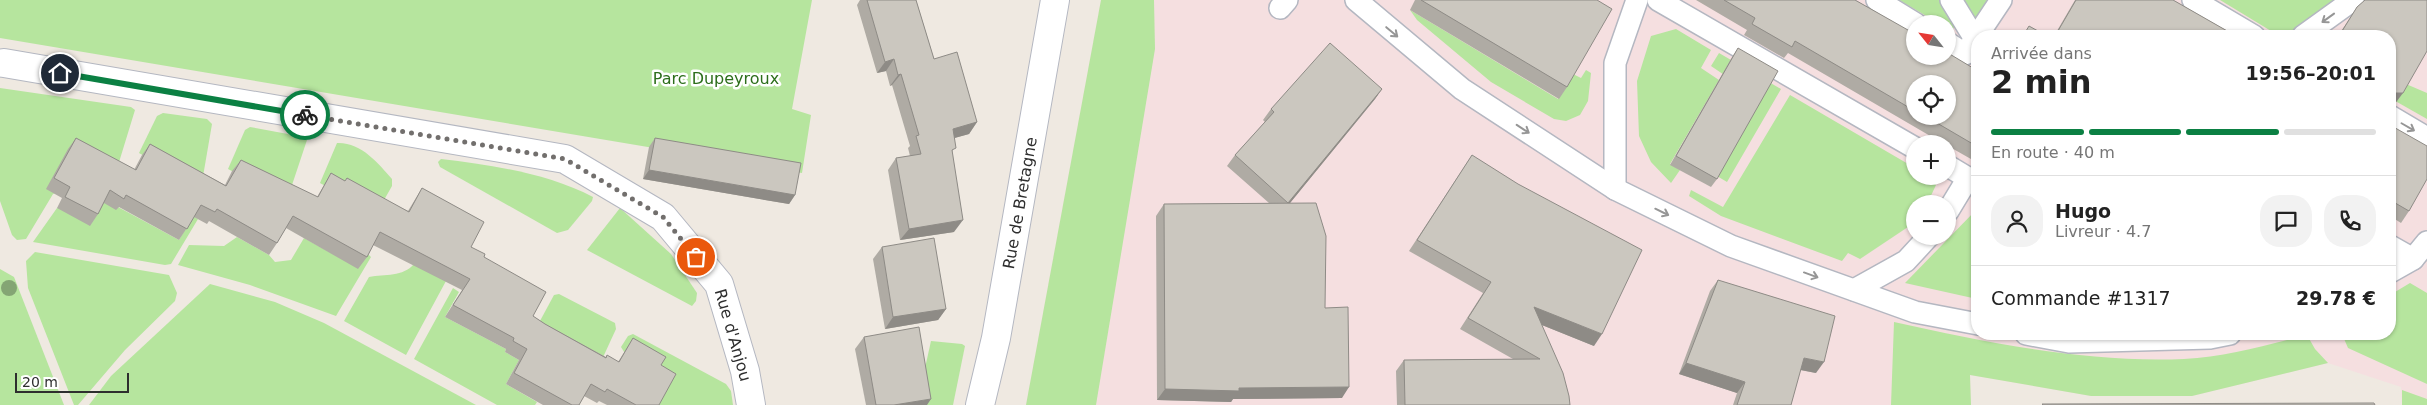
<!DOCTYPE html>
<html lang="fr">
<meta charset="utf-8">
<style>
:root{--surface:#fff;--page:#f2f2f2;--text:#222;--muted:#767676;--line:#e0e0e0;--accent:#0b8043}
body{margin:0;font-family:"DejaVu Sans",sans-serif;background:var(--page);color:var(--text);height:100vh;display:flex;flex-direction:column;font-size:19px;white-space:nowrap}
*{box-sizing:border-box;margin:0}
p{font-size:16px;color:var(--muted)}
.icon{flex:none;width:28px;height:28px;fill:none;stroke:currentColor;stroke-width:2;stroke-linecap:round;stroke-linejoin:round}
.map{position:relative;flex:1;overflow:hidden}
.panel{position:absolute;left:1971px;top:30px;width:425px;height:310px;display:flex;flex-direction:column;background:var(--surface);border-radius:20px;box-shadow:0 1px 4px #0004}
.panel>*{flex:none}
.needle{width:32px;rotate:300deg}
.controls{position:absolute;left:1906px;top:15px;display:grid;gap:10px}
.controls a{display:grid;place-items:center;width:50px;height:50px;border-radius:50%;background:var(--surface);box-shadow:0 1px 4px #0004;font-size:25px}
.scale{position:absolute;left:15px;bottom:12px;width:114px;box-sizing:border-box;padding-left:5px;border:2px solid #2e2e2e;border-top:0;font-size:14px;line-height:18px;white-space:nowrap;color:#2e2e2e;-webkit-text-stroke:4px #fff;paint-order:stroke}
.pin{position:absolute;display:grid;place-items:center;width:42px;height:42px;color:#fff;margin:-21px;border:2px solid #fff;border-radius:50%;box-shadow:0 1px 5px #0007}
.courier{position:absolute;display:grid;place-items:center;width:50px;height:50px;margin:-25px;border:4px solid #0b8043;border-radius:50%;background:#fff;color:#222;box-shadow:0 1px 6px #0007}
.headline em{font-style:normal;font-weight:700}
.headline div{display:flex;flex-direction:column-reverse}
.headline{display:flex;align-items:center;justify-content:space-between;height:85px;padding:0 20px}
h1{font-size:32px;font-weight:700;line-height:38px}
.bar{display:grid;grid-template-columns:repeat(4,1fr);gap:8px 5px;align-content:center;height:60px;padding:0 20px}
.bar i{height:6px;border-radius:4px;background:var(--line)}
.bar .active{background:var(--accent)}
.bar p{grid-column:span 4}
.line{display:flex;align-items:center;gap:12px;padding:0 20px;border-top:1px solid var(--line)}
.line div{flex:1}
.round{display:grid;place-items:center;flex:none;width:52px;height:52px;border-radius:20px;background:var(--page)}
.map>svg:first-child{display:block}
.medical{fill:#f5dfe0;fill-rule:evenodd}
.green{fill:#b6e59e}
.lines{fill:none;stroke-linecap:round;stroke-linejoin:round}
.lane-casing{stroke:#b4b7c1;stroke-width:24}
.street-casing{stroke:#b4b7c1;stroke-width:30}
.lane{stroke:#fff;stroke-width:21}
.street{stroke:#fff;stroke-width:28}
.tree{fill:#84a574}
.wall{fill:#afaba4;fill-rule:evenodd}
.shaded-wall{fill:#8e8b86}
.building{fill:#cbc7bf;stroke:#8e8b86}
.oneway{stroke:#969696}
.done{stroke:#726f6d;stroke-width:5;stroke-dasharray:0 9}
.route{stroke:#0b8043;stroke-width:6}
.labels{text-anchor:middle;dominant-baseline:central;stroke-width:5;stroke-linejoin:round;paint-order:stroke}
.park-label{font-size:16px;fill:#2c6e1b;stroke:#fff}
.street-label{font-size:16px;fill:#2e2e2e;stroke:#fff}
</style>
<div class="map">
<svg width="2427" height="405" viewBox="0 0 2427 405">
<rect width="100%" height="100%" fill="#efe9e1"/>
<path class="medical" d="M1101,0H2427V405H2402L2401,387L2328,363L2192,396H2091L1970,375L1971,405H1026ZM1915,24H1948V56H1915ZM1978,36H2390V334H1978ZM1915,84H1948V116H1915ZM1915,144H1948V176H1915ZM1915,204H1948V236H1915Z"/>
<g class="green">
<polygon points="0,0 812,0 792,109 811,115 802,173 0,38"/>
<polygon points="1101,0 1154,0 1155,49 1096,405 1026,405"/>
<polygon points="1899,0 1944,0 1955,25 1952,31 1948,28 1948,24 1940,24"/>
<polygon points="1957,0 1987,0 1977,19 1969,19"/>
<polygon points="2220,0 2353,0 2306,27 2276,34"/>
<polygon points="1410,10 1558,99 1573,74 1581,78 1586,70 1591,73 1588,101 1580,115 1566,121 1554,119 1491,82 1417,20"/>
<polygon points="1676,29 1711,50 1701,68 1719,80 1670,164 1680,170 1671,183 1651,162 1639,136 1637,81 1651,36"/>
<polygon points="1719,53 1781,89 1727,182 1717,176 1736,83 1711,66"/>
<polygon points="2406,84 2427,93 2427,119 2390,98"/>
<polygon points="0,88 131,107 135,110 116,172 53,194 26,239 17,240 12,235 0,201"/>
<path d="M1790,95L1915,168V176C1925,176 1931,175 1936,185L1927,204H1915L1914,223L1860,259L1848,253L1842,261L1721,216L1689,196L1691,190L1723,207Z"/>
<polygon points="163,113 207,119 212,124 201,188 139,153 157,116"/>
<polygon points="250,127 304,137 307,140 287,200 228,169 245,130"/>
<path d="M337,143C361,142 378,163 392,179V186L376,214L320,183Z"/>
<path d="M441,159C491,165 547,173 593,197L592,201L568,230L557,233L440,167L438,162Z"/>
<polygon points="102,202 118,207 179,240 193,216 198,219 171,264 165,265 33,242 57,208"/>
<polygon points="620,208 671,254 697,293 696,301 692,306 587,250"/>
<polygon points="1977,209 1977,299 1905,283"/>
<polygon points="237,237 269,255 275,262 291,260 304,238 358,268 367,253 371,257 336,316 250,285 178,265 189,245 224,246"/>
<polygon points="35,252 169,275 177,293 175,301 125,350 78,405 74,405 28,288 26,261"/>
<path d="M414,264L446,281L406,355L344,321L369,277C385,274 403,277 414,264Z"/>
<polygon points="0,269 14,277 64,405 0,405"/>
<polygon points="2410,283 2427,293 2427,384 2348,348 2342,334 2390,334 2390,295"/>
<polygon points="210,284 275,302 324,323 476,405 89,405 111,376"/>
<polygon points="453,288 459,292 445,317 506,349 505,352 519,360 506,384 537,402 535,405 497,405 414,359"/>
<polygon points="559,294 615,323 616,329 599,366 534,332 554,295"/>
<path d="M1894,322C1988,343 2086,363 2184,359C2226,357 2266,345 2307,335L2315,349L2328,363L2192,396H2091L1970,375L1971,405H1891Z"/>
<polygon points="633,334 726,384 731,391 733,405 657,405 621,347 628,336"/>
<polygon points="931,341 962,344 965,346 953,405 922,405 925,368"/>
<polygon points="2402,390 2427,399 2427,405 2402,405"/>
</g>
<g class="lines">
<g class="lane-casing">
<g id="lane">
<polyline points="1356,0 1462,89 1615,189 1731,246 1915,312 1978,324"/>
<polyline points="1658,0 1915,148"/>
<polyline points="1877,0 1916,24"/>
<polyline points="1951,0 1975,39"/>
<polyline points="2193,0 2254,36"/>
<polyline points="1280,8 1287,0"/>
<polyline points="2303,36 2353,0"/>
<polyline points="1948,43 1965,54 2001,0"/>
<polyline points="2390,116 2427,138"/>
<polyline points="1948,166 1978,184"/>
<polyline points="1615,189 1615,63 1637,0"/>
<polyline points="1948,211 1968,178"/>
<polyline points="2390,246 2413,259"/>
<polyline points="2390,272 2413,259 2427,242"/>
<polyline points="1854,290 1906,261 1929,236"/>
<polyline points="2026,334 2069,342 2210,338 2230,334"/>
</g>
</g>
<g class="street-casing">
<g id="street">
<polyline points="4,63 565,159 663,217 719,284 745,371 751,405"/>
<polyline points="980,405 996,338 1055,0"/>
</g>
</g>
<use href="#lane" class="lane"/>
<use href="#street" class="street"/>
</g>
<circle class="tree" cx="9" cy="288" r="8"/>
<g class="wall">
<polygon points="860,0 916,0 934,59 977,122 969,134 954,138 952,153 954,232 900,240 888,170 896,158 910,156 908,148 910,146 892,85 890,86 886,71 877,73 857,5"/>
<polygon points="1415,0 1597,0 1567,87 1559,99 1410,10"/>
<path d="M1696,0H1855L1978,71V163L1948,146V144H1944L1788,53L1784,58L1744,35L1747,30ZM1915,84L1948,116H1915Z"/>
<polygon points="2075,0 2173,0 2236,36 2054,36"/>
<polygon points="2364,0 2427,0 2394,105 2390,36 2338,36 2357,7 2364,1"/>
<polygon points="1738,48 1717,179 1711,187 1670,165 1732,57"/>
<polygon points="1382,89 1375,99 1290,203 1325,308 1342,398 1233,399 1231,402 1157,400 1156,216 1164,204 1269,203 1227,166 1235,155 1265,122 1263,120 1271,109"/>
<polygon points="2390,125 2409,211 2401,223 2390,216"/>
<polygon points="76,138 134,170 142,155 150,144 225,185 232,171 241,160 317,197 331,173 345,181 408,211 422,188 471,247 484,257 533,316 545,324 606,357 618,362 633,338 661,365 659,405 607,405 599,401 597,403 584,396 579,405 543,405 506,384 519,360 505,352 506,349 445,317 462,290 373,245 367,257 358,269 286,228 277,243 269,255 209,221 207,224 194,217 179,240 119,207 116,210 104,203 98,214 90,226 57,208 62,198 46,189 68,149"/>
<polygon points="655,138 795,195 789,204 643,179 649,147"/>
<polygon points="1472,155 1594,346 1542,325 1570,405 1397,405 1396,371 1404,360 1513,359 1460,329 1483,293 1409,251"/>
<polygon points="882,247 946,309 938,320 885,329 873,259"/>
<polygon points="1718,280 1816,373 1800,370 1791,405 1733,405 1737,393 1679,374 1710,291"/>
<polygon points="864,337 927,405 866,405 855,349"/>
</g>
<g class="shaded-wall">
<polygon points="894,59 886,71 877,73 885,62"/>
<polygon points="901,74 892,85 890,86 898,75"/>
<polygon points="1382,89 1375,99 1281,214 1288,203"/>
<polygon points="2392,93 2403,93 2394,105 2390,105 2390,96"/>
<polygon points="977,122 969,134 944,141 953,129"/>
<polygon points="649,170 795,195 789,204 643,179"/>
<polygon points="963,220 954,232 900,240 909,229"/>
<polygon points="1534,307 1602,334 1594,346 1527,319"/>
<polygon points="946,309 938,320 885,329 893,317"/>
<polygon points="1804,358 1824,362 1816,373 1796,369"/>
<polygon points="1686,363 1745,382 1737,393 1679,374"/>
<polygon points="1349,387 1342,398 1233,399 1231,402 1157,400 1165,389"/>
<polygon points="931,399 927,405 894,405"/>
</g>
<g class="building">
<polygon points="867,0 916,0 934,59 957,52 977,122 953,129 956,148 952,150 963,220 909,229 896,158 921,154 916,136 919,135 901,74 898,75 894,59 885,62"/>
<polygon points="1421,0 1597,0 1612,9 1567,87"/>
<polygon points="1724,0 1855,0 1915,34 1915,56 1948,56 1948,53 1978,71 1978,147 1925,116 1948,116 1948,84 1915,84 1915,111 1795,41 1792,47 1752,24 1755,18"/>
<polygon points="2076,0 2173,0 2236,36 2055,36"/>
<polygon points="2365,0 2427,0 2427,51 2403,93 2392,93 2390,96 2390,36 2339,36 2357,7"/>
<polygon points="2029,26 2047,36 2023,36"/>
<polygon points="1330,43 1382,89 1288,203 1235,155 1274,112 1271,109"/>
<polygon points="1738,48 1778,71 1717,179 1676,156"/>
<polygon points="2390,125 2427,146 2427,179 2409,211 2390,200"/>
<polygon points="76,138 136,170 150,144 226,186 241,160 318,197 331,173 345,181 347,178 409,212 422,188 484,222 471,247 485,254 484,257 546,292 533,316 545,324 606,358 607,355 619,362 633,338 666,357 661,365 676,374 659,405 636,405 607,389 605,392 591,384 579,405 572,405 514,373 527,349 513,341 514,338 453,305 470,279 380,232 367,257 293,216 277,243 217,209 215,212 201,205 187,229 126,195 124,199 110,190 98,214 65,197 70,187 54,178"/>
<polygon points="655,138 801,163 795,195 649,170"/>
<polygon points="1472,155 1518,184 1642,250 1602,334 1534,307 1563,373 1569,396 1570,405 1405,405 1404,360 1540,359 1468,318 1491,282 1417,240"/>
<polygon points="1316,203 1326,236 1325,308 1348,307 1349,387 1239,388 1239,391 1165,389 1164,204"/>
<polygon points="934,238 946,309 893,317 882,247"/>
<polygon points="1718,280 1835,316 1824,362 1804,358 1791,405 1737,405 1745,382 1686,363"/>
<polygon points="919,327 931,399 894,405 876,405 864,337"/>
<polygon points="2374,403 2375,405 2043,405 2042,404"/>
</g>
<defs><path id="oneway-shaft" d="M-6 0H5M1.5-3L5.5 0L1.5 3" fill="none" stroke-width="1.6" stroke-linecap="round" stroke-linejoin="round" transform="scale(1.25)"/></defs>
<g class="oneway">
<use href="#oneway-shaft" transform="translate(2328 18) rotate(144)"/>
<use href="#oneway-shaft" transform="translate(1392 32) rotate(40)"/>
<use href="#oneway-shaft" transform="translate(2408 127) rotate(30)"/>
<use href="#oneway-shaft" transform="translate(1523 129) rotate(33)"/>
<use href="#oneway-shaft" transform="translate(1662 212) rotate(26)"/>
<use href="#oneway-shaft" transform="translate(1811 275) rotate(20)"/>
</g>
<g class="lines">
<polyline class="done" points="305,115 565,159 663,217 696,257"/>
<polyline class="route" points="60,73 305,115"/>
</g>
<g class="labels">
<g class="park-label">
<text x="716" y="78">Parc Dupeyroux</text>
</g>
<g class="street-label">
<text transform="translate(1020 203) rotate(-80)">Rue de Bretagne</text>
<text transform="translate(733 335) rotate(74)">Rue d'Anjou</text>
</g>
</g>
</svg>
<div class="controls">
<a><svg class="needle" viewBox="-14 -14 28 28"><path d="M0-13l5 13h-10z" fill="#e53935"/><path d="M0 13l5-13h-10z" fill="#767676"/></svg></a>
<a><svg class="icon" aria-label="locate" viewBox="0 0 24 24"><circle cx="12" cy="12" r="6"/><path d="M12 2v4M12 18v4M2 12h4M18 12h4"/></svg></a>
<a>+</a>
<a>−</a>
</div>
<div class="scale">20 m</div>
<div class="pin" style="left:696px;top:257px;background:#ea580c"><svg class="icon" aria-label="bag" viewBox="0 0 24 24"><path d="M5 8h14l-1 12H6zM9 8a3 3 0 0 1 6 0"/></svg></div>
<div class="pin" style="left:60px;top:73px;background:#1f2937"><svg class="icon" aria-label="home" viewBox="0 0 24 24"><path d="M3 11l9-7 9 7M6 9v11h12V9"/></svg></div>
<div class="courier" style="left:305px;top:115px"><svg class="icon" aria-label="bike" viewBox="0 0 24 24"><circle cx="6" cy="16" r="4"/><circle cx="18" cy="16" r="4"/><path d="M6 16l4-8h5l3 8M10 8l3 8H6M13 5h3"/></svg></div>
<section class="panel">
<div class="headline"><div><h1>2 min</h1><p>Arrivée dans</p></div><em>19:56–20:01</em></div>
<div class="bar"><i class="active"></i><i class="active"></i><i class="active"></i><i></i><p>En route · 40 m</p></div>
<div class="line" style="height:90px"><a class="round"><svg class="icon" aria-label="person" viewBox="0 0 24 24"><circle cx="12" cy="8" r="4"/><path d="M4 21q1-7 8-7t8 7"/></svg></a><div><b>Hugo</b><p>Livreur · 4.7</p></div><a class="round"><svg class="icon" aria-label="chat" viewBox="0 0 24 24"><path d="M4 5h16v11H9l-5 4z"/></svg></a><a class="round"><svg class="icon" aria-label="phone" viewBox="0 0 24 24"><path d="M5 4h4l2 5-3 2q2 4 5 5l2-3 5 2v4C11 20 4 13 5 4z"/></svg></a></div>
<div class="line" style="height:65px"><div>Commande #1317</div><b>29.78 €</b></div>
</section>
</div>
